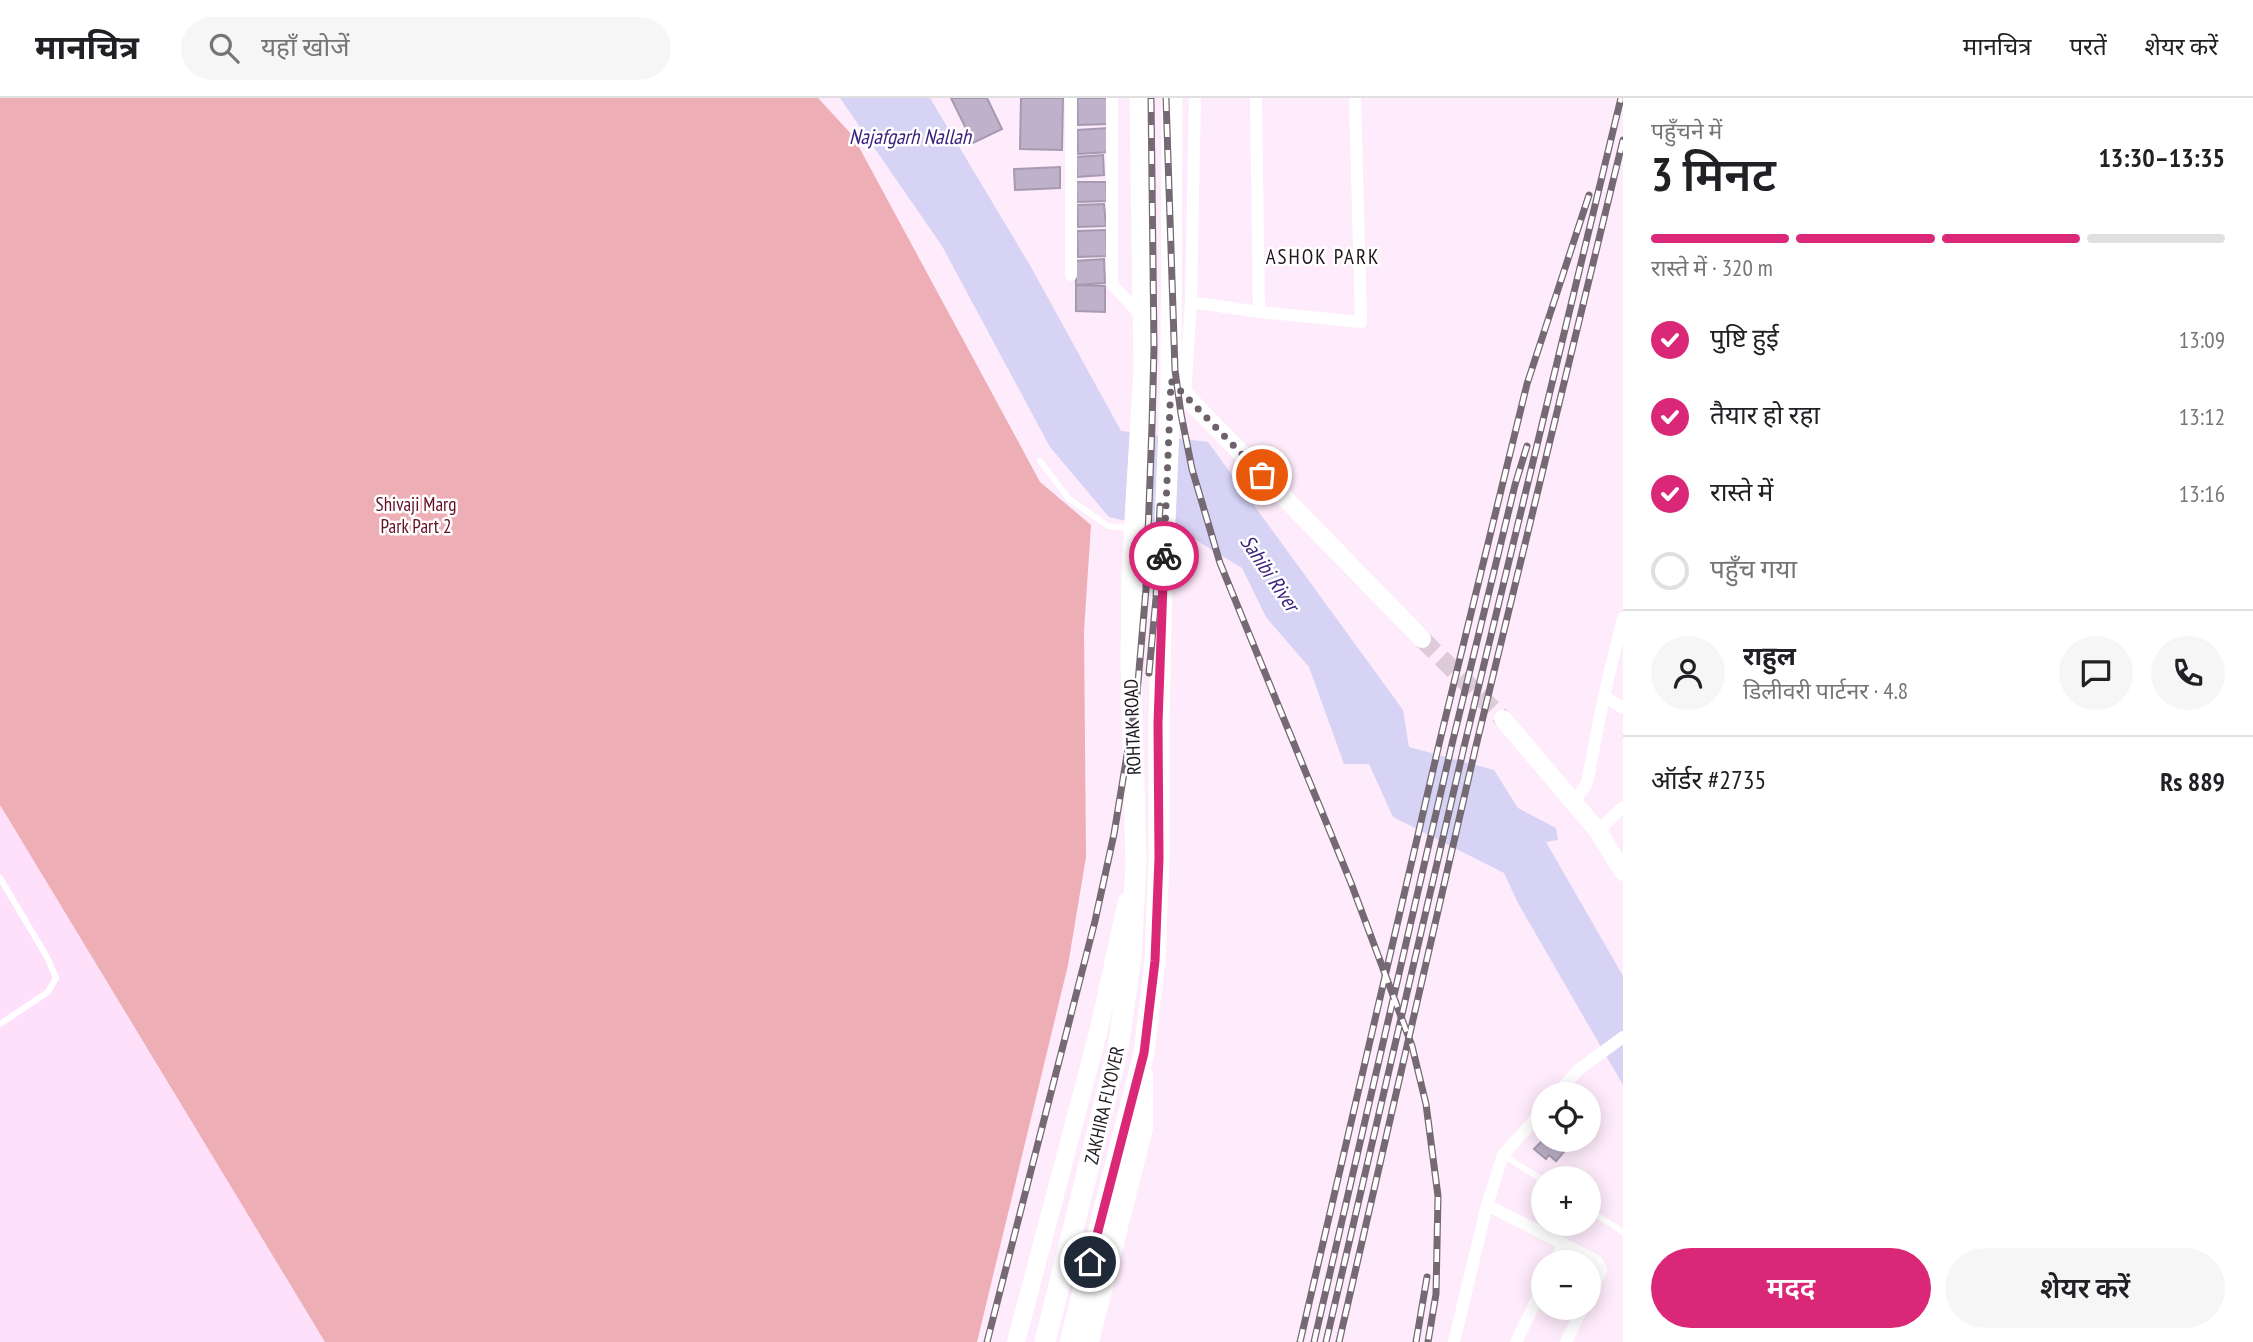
<!DOCTYPE html>
<html lang="hi">
<meta charset="utf-8">
<style>
:root{--surface:#fff;--page:#f6f6f6;--text:#202124;--muted:#757577;--line:#e0e0e0;--accent:#db2777}
body{margin:0;font-family:"PT Sans Narrow","Noto Sans Devanagari",sans-serif;background:var(--page);color:var(--text);height:100vh;display:flex;flex-direction:column;font-size:26px;white-space:nowrap}
*{box-sizing:border-box;margin:0}
p{font-size:23px;color:var(--muted)}
.icon{flex:none;width:38px;height:38px;fill:none;stroke:currentColor;stroke-width:2;stroke-linecap:round;stroke-linejoin:round}
.map{position:relative;flex:1;overflow:hidden}
.side{display:flex;flex-direction:column;background:var(--surface);width:630px}
.side>*{flex:none}
.fabs{position:absolute;left:1531px;top:984px;display:grid;gap:14px}
.fabs a{display:grid;place-items:center;width:70px;height:70px;border-radius:50%;background:var(--surface);box-shadow:0 4px 18px #0003;font-size:35px}
.pin{position:absolute;display:grid;place-items:center;width:60px;height:60px;color:#fff;margin:-30px;border:4px solid #fff;border-radius:50%;box-shadow:0 2px 7px #0007}
.courier{position:absolute;display:grid;place-items:center;width:70px;height:70px;margin:-35px;border:5px solid #db2777;border-radius:50%;background:#fff;color:#222;box-shadow:0 2px 9px #0007}
.summary em{font-style:normal;font-weight:600}
.summary div{display:flex;flex-direction:column-reverse}
.summary{display:flex;align-items:center;justify-content:space-between;height:119px;padding:0 28px}
h1{font-size:46px;font-weight:600;line-height:52px}
.bar{display:grid;grid-template-columns:repeat(4,1fr);gap:10px 7px;align-content:center;height:84px;padding:0 28px}
.bar i{height:9px;border-radius:5px;background:var(--line)}
.bar .selected{background:var(--accent)}
.bar p{grid-column:span 4}
.line{display:flex;align-items:center;gap:18px;padding:0 28px;border-top:2px solid var(--line)}
.line div{flex:1}
.round{display:grid;place-items:center;flex:none;width:74px;height:74px;border-radius:37px;background:var(--page)}
ol{padding:0 28px;list-style:none}
li{display:flex;align-items:center;gap:21px;height:77px}
li p{margin-inline-start:auto}
li .icon{padding:7px;border-radius:50%;background:var(--accent);color:#fff;stroke-width:4}
li:last-child{color:var(--muted)}
li i{width:38px;height:38px;border:4px solid var(--line);border-radius:50%}
.action{display:flex;gap:14px;margin-top:auto;padding:14px 28px}
.action a{flex:1;height:80px;border-radius:42px;background:var(--accent);color:#fff;font-size:28px;font-weight:600;line-height:80px;text-align:center}
.action a+a{background:var(--page);color:var(--text)}
header{display:flex;align-items:center;gap:42px;box-sizing:border-box;height:98px;padding:0 35px;background:var(--surface);border-bottom:2px solid var(--line)}
header strong{font-size:33px}
nav{display:flex;gap:38px;margin-inline-start:auto;font-size:24px}
.search{width:490px;height:63px;background:var(--page);display:flex;align-items:center;gap:18px;box-sizing:border-box;padding:0 24px;border-radius:38px;color:var(--muted);font-size:26px}
main{display:flex;flex:1;min-height:0}
.map>svg:first-child{display:block}
.built{fill:#fee0fa}
.green{fill:#edaeb5}
.water{fill:#d6d3f5}
.building{fill:#beb1c9;stroke:#a699b0;stroke-width:2}
.lines{fill:none;stroke-linecap:round;stroke-linejoin:round}
.secondary-tunnel{stroke:#ddcbda;stroke-width:18;stroke-dasharray:18 9;stroke-linecap:butt}
.lane{stroke:#fff;stroke-width:6}
.street{stroke:#fff;stroke-width:12}
.secondary{stroke:#fff;stroke-width:18}
.primary{stroke:#fff;stroke-width:21}
.rail-casing{stroke:#756973;stroke-width:7}
.rail{stroke:#fff;stroke-width:4.5;stroke-dasharray:13;stroke-linecap:butt}
.done{stroke:#6d616b;stroke-width:7;stroke-dasharray:0 12.6}
.route{stroke:#db2777;stroke-width:9}
.labels{text-anchor:middle;dominant-baseline:central;stroke-width:5;stroke-linejoin:round;paint-order:stroke}
.park-label{font-size:19px;fill:#640e26;stroke:#fff}
.street-label{font-size:19px;fill:#1f171e;stroke:#fff}
.water-label{font-size:21px;font-style:italic;fill:#3a1f7c;stroke:#fff}
.neighbourhood-label{font-size:21px;letter-spacing:2px;fill:#1f171e;stroke:#fff}
</style>
<header>
<strong>मानचित्र</strong>
<div class="search"><svg class="icon" aria-label="search" viewBox="0 0 24 24"><circle cx="10" cy="10" r="6"/><path d="M15 15l6 6"/></svg>यहाँ खोजें</div>
<nav><a>मानचित्र</a><a>परतें</a><a>शेयर करें</a></nav>
</header>
<main>
<div class="map">
<svg width="1623" height="1244" viewBox="0 0 1623 1244">
<rect width="100%" height="100%" fill="#feebfb"/>
<polygon class="built" points="0,707 325,1244 0,1244"/>
<polygon class="green" points="0,0 818,0 853,38 1040,384 1091,427 1084,533 1086,759 1068,867 977,1244 325,1244 0,707"/>
<polygon class="water" points="840,0 930,0 1031,169 1121,333 1208,344 1403,612 1409,649 1494,672 1518,710 1556,730 1558,742 1546,744 1623,878 1623,987 1518,805 1504,775 1393,719 1369,666 1344,666 1309,569 1266,519 1242,470 1186,436 1109,419 1050,349 942,148"/>
<g class="building">
<polygon points="951,0 987,0 1002,31 973,45"/>
<polygon points="1021,0 1063,0 1062,52 1020,51"/>
<polygon points="1077,0 1108,0 1108,26 1078,27"/>
<polygon points="1108,30 1109,54 1078,56 1077,32"/>
<polygon points="1103,57 1104,77 1077,79 1076,59"/>
<polygon points="1060,69 1060,90 1015,92 1014,71"/>
<polygon points="1076,84 1106,84 1107,103 1077,104"/>
<polygon points="1104,106 1106,128 1078,129 1077,107"/>
<polygon points="1106,132 1107,158 1078,159 1077,133"/>
<polygon points="1104,161 1105,185 1076,187 1075,163"/>
<polygon points="1076,187 1105,188 1105,214 1076,213"/>
<polygon points="1544,1041 1575,1041 1556,1063 1549,1057 1546,1061 1534,1051"/>
</g>
<g class="lines">
<polyline class="secondary-tunnel" points="1422,541 1503,621"/>
<g class="lane">
<polyline points="1040,363 1069,401 1108,428 1130,430"/>
<polyline points="0,780 47,859 56,880 48,894 0,926"/>
<polyline points="1503,1057 1544,1083"/>
<polyline points="1589,1112 1623,1134"/>
</g>
<g class="street">
<polyline points="1071,0 1071,177"/>
<polyline points="1112,0 1112,186 1142,219"/>
<polyline points="1256,0 1259,214"/>
<polyline points="1191,204 1259,214 1361,224 1355,0"/>
<polyline points="1185,298 1191,204 1195,0"/>
<polyline points="1604,598 1623,610"/>
<polyline points="1574,704 1587,685 1604,598 1623,520"/>
<polyline points="1598,733 1623,709"/>
<polyline points="1557,996 1578,972 1623,939"/>
<polyline points="1487,1107 1597,1163 1601,1172 1589,1198"/>
<polyline points="1555,1164 1564,1146"/>
<polyline points="1454,1244 1487,1107 1503,1057 1544,1011"/>
<polyline points="1516,1244 1544,1187"/>
<polyline points="1566,1244 1583,1209"/>
</g>
<g class="secondary">
<polyline points="1171,283 1422,541"/>
<polyline points="1503,621 1598,733 1623,774"/>
<polyline points="1016,1244 1098,935 1127,803"/>
<polyline points="1090,1244 1144,1030 1144,976"/>
</g>
<g class="primary">
<polyline points="1045,1244 1118,950 1131,860 1136,765 1131,564 1132,472 1144,270 1140,0"/>
<polyline points="1070,1244 1144,955 1155,863 1159,760 1159,625 1161,518 1171,283 1172,0"/>
</g>
<g class="rail-casing">
<g id="rail">
<polyline points="1166,0 1175,272 1181,316 1192,371 1220,465 1351,785 1412,948 1426,1006 1438,1098 1436,1196 1428,1244"/>
<polyline points="1149,575 1156,500 1160,408"/>
<polyline points="987,1244 1095,823 1114,736 1137,596 1146,491 1152,327 1154,250 1151,0"/>
<polyline points="1300,1244 1440,642 1527,286 1589,97"/>
<polyline points="1314,1244 1452,646 1515,387 1527,348"/>
<polyline points="1326,1244 1464,649 1621,0"/>
<polyline points="1339,1244 1475,652 1623,42"/>
<polyline points="1416,1244 1427,1179"/>
</g>
</g>
<use href="#rail" class="rail"/>
</g>
<g class="lines">
<polyline class="done" points="1164,458 1171,283 1262,377"/>
<polyline class="route" points="1090,1164 1144,955 1155,863 1159,760 1158,625 1164,458"/>
</g>
<g class="labels">
<g class="park-label">
<text x="416" y="406">Shivaji Marg<tspan x="416" dy="22">Park Part 2</tspan></text>
</g>
<g class="street-label">
<text transform="translate(1132 629) rotate(-92)">ROHTAK ROAD</text>
<text transform="translate(1104 1007) rotate(-77)">ZAKHIRA FLYOVER</text>
</g>
<g class="water-label">
<text x="910" y="38">Najafgarh Nallah</text>
<text transform="translate(1270 475) rotate(56)">Sahibi River</text>
</g>
<g class="neighbourhood-label">
<text x="1323" y="158">ASHOK PARK</text>
</g>
</g>
</svg>
<div class="fabs">
<a><svg class="icon" aria-label="locate" viewBox="0 0 24 24"><circle cx="12" cy="12" r="6"/><path d="M12 2v4M12 18v4M2 12h4M18 12h4"/></svg></a>
<a>+</a>
<a>−</a>
</div>
<div class="pin" style="left:1262px;top:377px;background:#ea580c"><svg class="icon" aria-label="bag" viewBox="0 0 24 24"><path d="M5 8h14l-1 12H6zM9 8a3 3 0 0 1 6 0"/></svg></div>
<div class="pin" style="left:1090px;top:1164px;background:#1f2937"><svg class="icon" aria-label="home" viewBox="0 0 24 24"><path d="M3 11l9-7 9 7M6 9v11h12V9"/></svg></div>
<div class="courier" style="left:1164px;top:458px"><svg class="icon" aria-label="bike" viewBox="0 0 24 24"><circle cx="6" cy="16" r="4"/><circle cx="18" cy="16" r="4"/><path d="M6 16l4-8h5l3 8M10 8l3 8H6M13 5h3"/></svg></div>
</div>
<section class="side">
<div class="summary"><div><h1>3 मिनट</h1><p>पहुँचने में</p></div><em>13:30–13:35</em></div>
<div class="bar"><i class="selected"></i><i class="selected"></i><i class="selected"></i><i></i><p>रास्ते में · 320 m</p></div>
<ol>
<li><svg class="icon" aria-label="check" viewBox="0 0 24 24"><path d="M5 12l5 5 9-10"/></svg>पुष्टि हुई<p>13:09</p></li>
<li><svg class="icon" aria-label="check" viewBox="0 0 24 24"><path d="M5 12l5 5 9-10"/></svg>तैयार हो रहा<p>13:12</p></li>
<li><svg class="icon" aria-label="check" viewBox="0 0 24 24"><path d="M5 12l5 5 9-10"/></svg>रास्ते में<p>13:16</p></li>
<li><i></i>पहुँच गया</li>
</ol>
<div class="line" style="height:126px"><a class="round"><svg class="icon" aria-label="person" viewBox="0 0 24 24"><circle cx="12" cy="8" r="4"/><path d="M4 21q1-7 8-7t8 7"/></svg></a><div><b>राहुल</b><p>डिलीवरी पार्टनर · 4.8</p></div><a class="round"><svg class="icon" aria-label="chat" viewBox="0 0 24 24"><path d="M4 5h16v11H9l-5 4z"/></svg></a><a class="round"><svg class="icon" aria-label="phone" viewBox="0 0 24 24"><path d="M5 4h4l2 5-3 2q2 4 5 5l2-3 5 2v4C11 20 4 13 5 4z"/></svg></a></div>
<div class="line" style="height:91px"><div>ऑर्डर #2735</div><b>Rs 889</b></div>
<div class="action"><a>मदद</a><a>शेयर करें</a></div>
</section>
</main>
